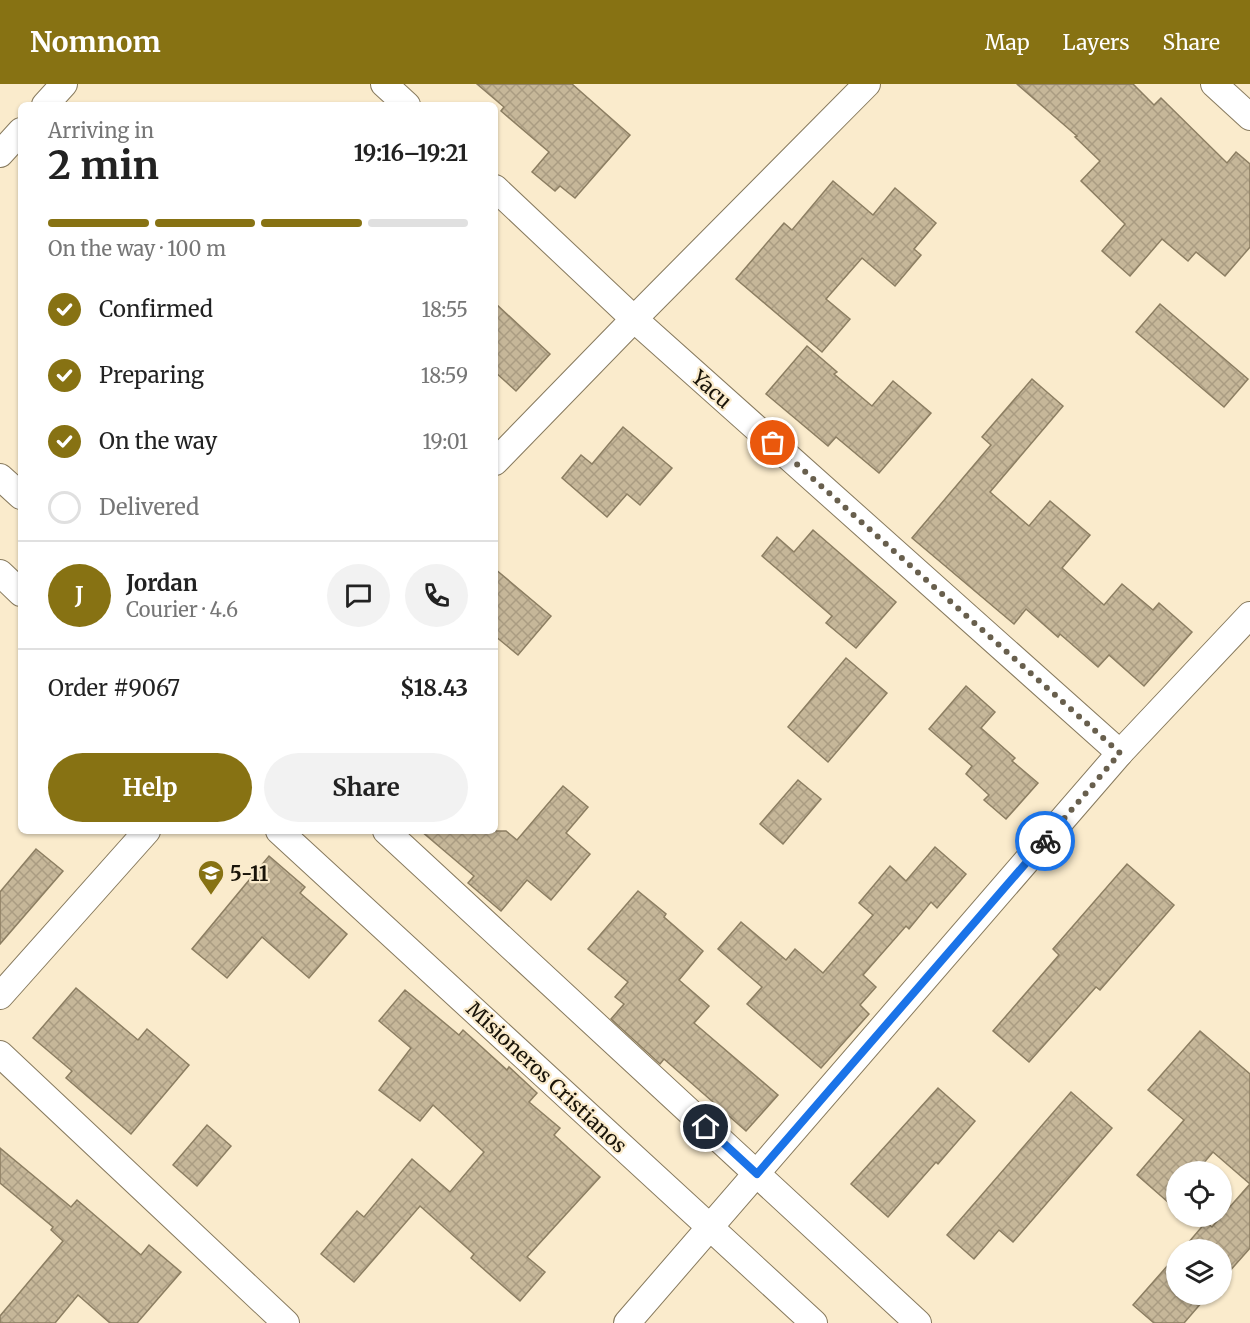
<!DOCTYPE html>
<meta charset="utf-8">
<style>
:root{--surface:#fff;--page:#f2f2f2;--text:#222;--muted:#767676;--line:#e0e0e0;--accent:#877213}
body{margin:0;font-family:Merriweather,serif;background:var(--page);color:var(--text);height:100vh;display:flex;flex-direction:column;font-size:22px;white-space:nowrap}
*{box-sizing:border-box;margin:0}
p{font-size:20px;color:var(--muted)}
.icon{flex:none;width:33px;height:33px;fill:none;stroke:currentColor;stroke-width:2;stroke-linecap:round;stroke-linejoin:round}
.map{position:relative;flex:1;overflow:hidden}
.side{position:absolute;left:18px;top:18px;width:480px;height:732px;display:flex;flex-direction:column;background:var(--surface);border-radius:9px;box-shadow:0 2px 4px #0004}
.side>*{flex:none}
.buttons{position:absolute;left:1166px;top:1077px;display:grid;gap:12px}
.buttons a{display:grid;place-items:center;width:66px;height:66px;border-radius:50%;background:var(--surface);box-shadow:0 2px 4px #0004;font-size:30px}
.pin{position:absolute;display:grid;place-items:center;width:51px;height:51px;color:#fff;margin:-26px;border:3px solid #fff;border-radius:50%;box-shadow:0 2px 6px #0007}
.courier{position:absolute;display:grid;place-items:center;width:60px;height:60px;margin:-30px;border:4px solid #1a73e8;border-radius:50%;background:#fff;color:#222;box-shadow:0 2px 8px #0007}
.head em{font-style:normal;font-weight:700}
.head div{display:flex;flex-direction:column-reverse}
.head{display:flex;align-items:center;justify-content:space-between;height:102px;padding:0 30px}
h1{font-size:39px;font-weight:700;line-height:45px}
.bar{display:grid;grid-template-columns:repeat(4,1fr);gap:9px 6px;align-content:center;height:72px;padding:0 30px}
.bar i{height:8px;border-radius:4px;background:var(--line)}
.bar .current{background:var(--accent)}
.bar p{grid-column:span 4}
.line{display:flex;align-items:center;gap:15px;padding:0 30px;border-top:2px solid var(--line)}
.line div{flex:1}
.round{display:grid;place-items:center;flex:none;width:63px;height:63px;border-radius:32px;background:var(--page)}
ol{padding:0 30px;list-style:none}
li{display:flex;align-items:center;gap:18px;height:66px}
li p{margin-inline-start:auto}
li .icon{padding:6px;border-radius:50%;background:var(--accent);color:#fff;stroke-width:4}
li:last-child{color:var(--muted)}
li i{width:33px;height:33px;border:3px solid var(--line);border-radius:50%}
.button{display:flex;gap:12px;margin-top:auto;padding:12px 30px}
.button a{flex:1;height:69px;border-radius:36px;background:var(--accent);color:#fff;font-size:24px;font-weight:700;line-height:69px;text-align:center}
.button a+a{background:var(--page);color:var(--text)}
header{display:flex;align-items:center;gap:36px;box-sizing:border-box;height:84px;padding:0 30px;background:var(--accent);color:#fff}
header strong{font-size:28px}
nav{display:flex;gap:33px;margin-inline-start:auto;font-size:21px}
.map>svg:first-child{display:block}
.building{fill:url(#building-cross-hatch);stroke:#8c7e62;stroke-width:1.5}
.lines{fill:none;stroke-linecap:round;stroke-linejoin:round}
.street-casing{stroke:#877a5e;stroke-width:28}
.street{stroke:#fff;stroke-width:26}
.done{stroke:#685f4d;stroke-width:6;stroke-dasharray:0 10.8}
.route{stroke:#1a73e8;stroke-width:8}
.labels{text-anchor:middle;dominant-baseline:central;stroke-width:4.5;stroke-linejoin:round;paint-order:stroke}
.street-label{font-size:20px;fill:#191409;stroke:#faebcc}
.poi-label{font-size:20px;font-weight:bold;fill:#191409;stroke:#faebcc;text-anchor:start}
</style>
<header>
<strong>Nomnom</strong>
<nav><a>Map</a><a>Layers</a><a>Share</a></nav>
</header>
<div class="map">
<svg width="1250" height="1239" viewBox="0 0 1250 1239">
<defs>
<pattern id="building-cross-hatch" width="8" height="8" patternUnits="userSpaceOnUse" patternTransform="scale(1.5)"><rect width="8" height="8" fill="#c6b799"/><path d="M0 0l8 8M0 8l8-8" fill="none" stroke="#aa9c82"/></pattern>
</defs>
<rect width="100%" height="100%" fill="#faebcc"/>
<g class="building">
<polygon points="477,0 572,0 630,51 575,114 560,102 555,107 532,88 549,68 501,27 504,23"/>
<polygon points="1017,0 1133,0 1154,21 1161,14 1227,79 1236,68 1250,80 1250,163 1225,192 1196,168 1188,177 1162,155 1130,192 1102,167 1125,140 1081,97 1100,77 1075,53 1077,52"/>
<polygon points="833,97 873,131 895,104 936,139 914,165 921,171 895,202 862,174 826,215 850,235 822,268 736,195 784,139 792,146"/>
<polygon points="495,219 550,270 516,307 495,288"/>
<polygon points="1160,220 1248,295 1224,323 1136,248"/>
<polygon points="807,262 837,288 834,290 872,322 893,297 931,329 879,389 836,353 828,362 766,310"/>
<polygon points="1032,295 1063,322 990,408 1029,442 1050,417 1090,451 1062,484 1104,521 1122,500 1153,526 1159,519 1192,548 1144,602 1109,571 1098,583 1060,550 1058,553 1026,525 1014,540 912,454 991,361 982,353"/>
<polygon points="623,343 672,384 640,421 627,410 607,433 562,394 581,371 592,380"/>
<polygon points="813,446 896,518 856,564 826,539 832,532 762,472 777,453 794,468"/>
<polygon points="495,485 551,532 518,571 495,552"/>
<polygon points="846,574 887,609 828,678 788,643"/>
<polygon points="966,602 995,628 981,644 1015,674 1012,677 1038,699 1006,735 984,716 989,711 966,690 972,682 929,645"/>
<polygon points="798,696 821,715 783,760 760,740"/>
<polygon points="563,702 588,723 566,749 590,770 551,816 527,796 501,827 468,799 474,792 421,747 506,747 517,756"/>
<polygon points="935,763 966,790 937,824 931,818 909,845 906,842 863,891 876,903 860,921 869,930 821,984 747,920 762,903 718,865 741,838 786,876 795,865 823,889 873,831 859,819 890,782 906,797"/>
<polygon points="36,765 63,787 0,860 0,808"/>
<polygon points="269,772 305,803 300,809 347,850 309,894 262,853 227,894 192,865"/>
<polygon points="1127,780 1174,821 1100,906 1096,903 1029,978 993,947 1059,871 1053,865"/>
<polygon points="638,807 666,830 664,833 703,867 679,896 709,922 694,939 778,1011 746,1047 664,975 660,980 611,935 624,920 615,913 628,898 588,865"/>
<polygon points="76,904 138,956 147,945 189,981 131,1050 66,994 72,987 33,954"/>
<polygon points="405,906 459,951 463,946 507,986 509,983 537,1009 529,1018 560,1044 554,1051 600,1093 527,1173 545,1188 520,1217 471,1174 474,1170 420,1122 354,1198 321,1170 357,1127 364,1133 412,1075 450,1108 484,1068 433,1021 420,1037 379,1006 411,964 379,937"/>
<polygon points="1200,947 1250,990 1250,1164 1221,1197 1221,1166 1182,1166 1206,1138 1212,1143 1250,1100 1213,1068 1196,1088 1176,1088 1176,1110 1169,1119 1137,1091 1184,1036 1148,1006"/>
<polygon points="938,1004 975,1037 938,1080 936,1078 888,1133 851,1100"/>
<polygon points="1071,1008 1112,1044 1013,1158 999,1146 974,1175 947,1151"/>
<polygon points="207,1041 231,1062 197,1102 173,1081"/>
<polygon points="0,1064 71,1123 77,1116 141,1171 149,1161 181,1188 137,1239 110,1239 78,1211 55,1239 0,1239 0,1232 63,1157 51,1146 53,1143 0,1099"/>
<polygon points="1176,1172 1176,1210 1209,1210 1184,1239 1154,1239 1133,1221"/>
</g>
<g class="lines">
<g class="street-casing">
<g id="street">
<polyline points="384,0 407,21"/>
<polyline points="1214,0 1250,33"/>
<polyline points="45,21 64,0"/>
<polyline points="0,70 21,47"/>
<polyline points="495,104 634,235 1120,669"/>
<polyline points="495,378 634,235 867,0"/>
<polyline points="0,393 21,412"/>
<polyline points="0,489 21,509"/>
<polyline points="279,747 814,1239"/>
<polyline points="386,747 918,1239"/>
<polyline points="0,912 147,747"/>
<polyline points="0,970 286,1239"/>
<polyline points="627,1239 1120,669 1250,531"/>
</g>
</g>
<use href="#street" class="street"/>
</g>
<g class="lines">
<polyline class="done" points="773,359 1120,669 1045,757"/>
<polyline class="route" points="706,1043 757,1090 1045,757"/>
</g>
<defs>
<g id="school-pin" transform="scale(1.35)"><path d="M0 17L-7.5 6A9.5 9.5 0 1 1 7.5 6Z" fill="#877213" stroke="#faebcc"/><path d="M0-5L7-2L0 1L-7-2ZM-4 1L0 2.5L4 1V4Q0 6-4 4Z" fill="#fff"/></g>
</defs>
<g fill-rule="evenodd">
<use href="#school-pin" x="211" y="789"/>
</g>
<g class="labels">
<g class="street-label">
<text transform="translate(712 305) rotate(42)">Yacu</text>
<text transform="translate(547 993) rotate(43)">Misioneros Cristianos</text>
</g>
<g class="poi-label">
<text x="230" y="789">5-11</text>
</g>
</g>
</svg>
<div class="buttons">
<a><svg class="icon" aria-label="locate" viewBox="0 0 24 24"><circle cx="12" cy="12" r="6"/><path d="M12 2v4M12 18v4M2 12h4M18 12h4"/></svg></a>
<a><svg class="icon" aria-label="layers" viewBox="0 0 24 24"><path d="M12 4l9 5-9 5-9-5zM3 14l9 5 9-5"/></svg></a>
</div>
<div class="pin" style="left:773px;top:359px;background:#ea580c"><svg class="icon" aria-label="bag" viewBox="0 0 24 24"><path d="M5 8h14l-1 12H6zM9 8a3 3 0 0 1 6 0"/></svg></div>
<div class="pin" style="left:706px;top:1043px;background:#1f2937"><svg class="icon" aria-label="home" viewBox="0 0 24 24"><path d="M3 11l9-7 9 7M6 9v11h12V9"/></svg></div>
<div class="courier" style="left:1045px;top:757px"><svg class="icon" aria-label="bike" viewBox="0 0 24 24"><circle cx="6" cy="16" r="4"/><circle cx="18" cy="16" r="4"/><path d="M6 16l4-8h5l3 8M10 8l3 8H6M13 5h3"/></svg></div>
<section class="side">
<div class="head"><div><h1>2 min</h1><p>Arriving in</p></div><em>19:16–19:21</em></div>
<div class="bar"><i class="current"></i><i class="current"></i><i class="current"></i><i></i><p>On the way · 100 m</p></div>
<ol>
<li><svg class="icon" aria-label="check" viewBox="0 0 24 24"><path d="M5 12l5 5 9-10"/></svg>Confirmed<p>18:55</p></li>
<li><svg class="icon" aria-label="check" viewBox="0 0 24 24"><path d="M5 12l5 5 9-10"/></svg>Preparing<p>18:59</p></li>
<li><svg class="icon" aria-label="check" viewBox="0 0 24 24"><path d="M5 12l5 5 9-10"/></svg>On the way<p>19:01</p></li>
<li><i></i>Delivered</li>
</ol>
<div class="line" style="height:108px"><b class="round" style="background:var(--accent);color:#fff">J</b><div><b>Jordan</b><p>Courier · 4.6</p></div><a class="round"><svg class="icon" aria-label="chat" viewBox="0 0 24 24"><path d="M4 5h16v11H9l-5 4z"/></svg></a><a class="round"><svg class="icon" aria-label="phone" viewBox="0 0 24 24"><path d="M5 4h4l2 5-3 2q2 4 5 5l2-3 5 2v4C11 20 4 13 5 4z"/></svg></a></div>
<div class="line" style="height:78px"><div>Order #9067</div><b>$18.43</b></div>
<div class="button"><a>Help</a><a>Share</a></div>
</section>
</div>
